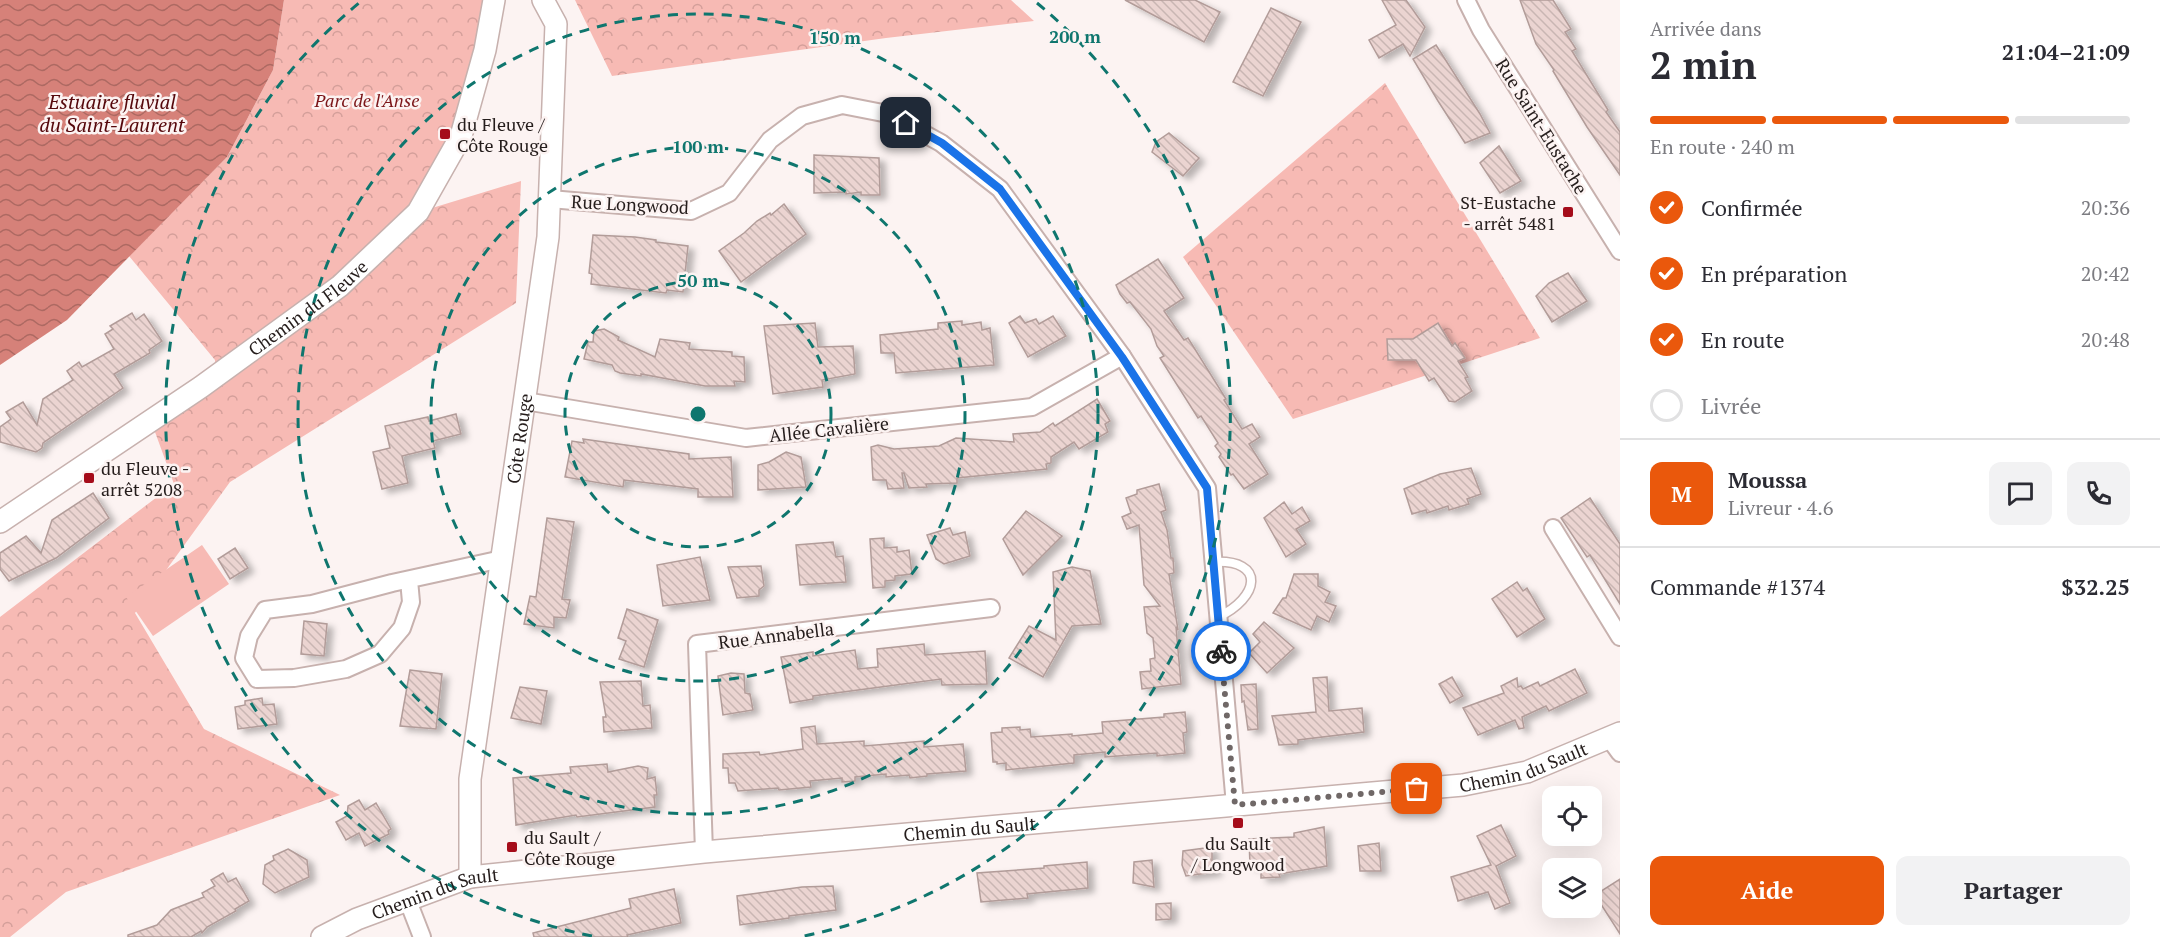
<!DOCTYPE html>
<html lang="fr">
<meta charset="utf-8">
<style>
:root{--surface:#fff;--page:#f2f2f3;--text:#2b2b33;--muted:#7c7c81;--line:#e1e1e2;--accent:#ea580c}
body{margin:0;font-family:"PT Serif",serif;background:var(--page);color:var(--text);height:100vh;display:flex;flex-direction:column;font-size:22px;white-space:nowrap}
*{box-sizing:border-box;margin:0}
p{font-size:20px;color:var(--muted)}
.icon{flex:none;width:33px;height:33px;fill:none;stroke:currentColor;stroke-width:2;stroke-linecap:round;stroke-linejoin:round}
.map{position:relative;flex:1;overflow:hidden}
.drawer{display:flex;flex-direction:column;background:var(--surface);width:540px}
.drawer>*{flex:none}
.fabs{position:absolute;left:1542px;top:786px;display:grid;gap:12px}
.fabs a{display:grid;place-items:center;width:60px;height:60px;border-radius:12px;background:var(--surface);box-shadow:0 6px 24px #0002;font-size:30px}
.pin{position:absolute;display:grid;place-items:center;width:51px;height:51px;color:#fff;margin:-26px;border-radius:12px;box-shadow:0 3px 9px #0006}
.courier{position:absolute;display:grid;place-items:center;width:60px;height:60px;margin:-30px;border:4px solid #1a73e8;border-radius:50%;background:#fff;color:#222;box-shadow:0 2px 8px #0007}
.overview em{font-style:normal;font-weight:800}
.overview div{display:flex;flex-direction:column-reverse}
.overview{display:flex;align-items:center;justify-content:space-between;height:102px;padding:0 30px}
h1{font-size:39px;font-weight:800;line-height:45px}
.bar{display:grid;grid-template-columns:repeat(4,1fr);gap:9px 6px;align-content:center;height:72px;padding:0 30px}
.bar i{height:8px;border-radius:4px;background:var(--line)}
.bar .active{background:var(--accent)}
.bar p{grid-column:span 4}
.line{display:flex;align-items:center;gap:15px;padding:0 30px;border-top:2px solid var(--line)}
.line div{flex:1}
.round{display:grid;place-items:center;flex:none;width:63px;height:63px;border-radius:12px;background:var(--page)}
ol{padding:0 30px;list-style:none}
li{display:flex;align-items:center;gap:18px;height:66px}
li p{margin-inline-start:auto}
li .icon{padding:6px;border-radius:50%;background:var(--accent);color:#fff;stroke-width:4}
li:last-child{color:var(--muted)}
li i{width:33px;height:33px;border:3px solid var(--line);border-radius:50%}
.cta{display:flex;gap:12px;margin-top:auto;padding:12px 30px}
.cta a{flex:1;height:69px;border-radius:12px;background:var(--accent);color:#fff;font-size:24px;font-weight:800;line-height:69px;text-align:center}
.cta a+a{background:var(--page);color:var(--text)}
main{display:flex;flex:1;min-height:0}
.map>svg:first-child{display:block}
.forest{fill:url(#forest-crowns)}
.pitch{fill:#f7bab4}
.water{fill:url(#water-waves)}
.building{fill:url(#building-back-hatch);stroke:#b29c99;stroke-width:1.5;filter:url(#shadow)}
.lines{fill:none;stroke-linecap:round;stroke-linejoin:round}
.service-casing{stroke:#c7b1ae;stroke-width:11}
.minor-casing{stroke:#c7b1ae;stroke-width:20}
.tertiary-casing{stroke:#c7b1ae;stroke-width:24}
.service{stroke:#fff;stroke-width:8}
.minor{stroke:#fff;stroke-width:16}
.tertiary{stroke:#fff;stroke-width:21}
.done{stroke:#706867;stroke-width:6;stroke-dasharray:0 10.8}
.route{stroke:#1a73e8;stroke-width:8}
.ring{fill:none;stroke:#0f766e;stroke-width:3;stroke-dasharray:10 8}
.poi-dot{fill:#a50c1a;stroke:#fcf3f2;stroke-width:2}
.labels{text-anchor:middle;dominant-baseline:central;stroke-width:5;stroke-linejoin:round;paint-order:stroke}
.park-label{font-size:18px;font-style:italic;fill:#7c1619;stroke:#fcf3f2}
.poi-label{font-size:18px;fill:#251d1c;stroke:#fcf3f2;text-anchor:start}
.street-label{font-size:18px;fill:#251d1c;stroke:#fcf3f2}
.water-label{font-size:20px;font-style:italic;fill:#55070b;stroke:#fcf3f2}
.centre{fill:#0f766e;stroke:#fcf3f2;stroke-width:3}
.ring-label{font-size:18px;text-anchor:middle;font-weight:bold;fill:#0f766e;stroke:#fcf3f2;stroke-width:5;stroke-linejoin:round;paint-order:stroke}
</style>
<main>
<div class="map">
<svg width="1620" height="937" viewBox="0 0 1620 937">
<defs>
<pattern id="forest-crowns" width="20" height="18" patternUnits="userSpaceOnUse" patternTransform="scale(1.5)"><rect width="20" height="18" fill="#f7bab4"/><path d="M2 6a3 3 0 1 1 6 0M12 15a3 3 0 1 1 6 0" fill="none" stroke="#d49f9a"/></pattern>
<pattern id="water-waves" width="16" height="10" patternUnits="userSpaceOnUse" patternTransform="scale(1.5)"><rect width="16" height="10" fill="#d68179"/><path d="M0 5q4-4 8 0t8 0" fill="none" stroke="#ad6962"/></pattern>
<pattern id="building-back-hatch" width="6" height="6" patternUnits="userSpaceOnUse" patternTransform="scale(1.5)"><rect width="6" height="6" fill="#ebd4d1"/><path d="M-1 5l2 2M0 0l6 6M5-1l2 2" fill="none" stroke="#c9b6b3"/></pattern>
<filter id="shadow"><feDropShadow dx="6" dy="4" stdDeviation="3" flood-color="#0004"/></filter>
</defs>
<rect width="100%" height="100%" fill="#fcf3f2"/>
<g class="forest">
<polygon points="284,0 494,0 485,50 419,212 521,181 516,303 230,482 135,613 204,729 340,795 66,892 10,937 0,937 0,617 174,484 151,421 215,377 215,360 129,256 227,157 273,70"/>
<polygon points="575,0 1011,0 1034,21 886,38 612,76"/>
<polygon points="1385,83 1540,338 1293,419 1183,257"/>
</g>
<polygon class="pitch" points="202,545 229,584 153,636 126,597"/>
<polygon class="water" points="0,0 284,0 273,70 227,157 67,320 0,365"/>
<g class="building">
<polygon points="1125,0 1195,0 1220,12 1204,42"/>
<polygon points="1382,0 1406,0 1425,27 1410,56 1403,44 1379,58 1369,40 1396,25"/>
<polygon points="1520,0 1553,0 1571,29 1565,32 1576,49 1572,51 1608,110 1606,112 1620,132 1620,175 1587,127 1553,71 1554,70 1536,44"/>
<polygon points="1271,8 1301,22 1263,96 1233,82"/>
<polygon points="1436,45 1480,114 1490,133 1465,143 1438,101 1413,59"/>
<polygon points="1169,133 1199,158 1183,176 1152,152 1156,142"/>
<polygon points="1499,146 1521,181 1500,193 1480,163"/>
<polygon points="814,155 879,158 880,195 861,195 861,192 846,194 846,192 814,193"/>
<polygon points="784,204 806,234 741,282 719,251 744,233 757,221 770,213 771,215"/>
<polygon points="593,235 635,237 656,240 656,242 688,246 683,292 667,290 666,293 591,284 592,274 589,273"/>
<polygon points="1158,259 1184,298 1164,311 1184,340 1188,338 1226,399 1224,400 1242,429 1252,424 1260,437 1249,444 1268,474 1244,489 1233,474 1231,475 1219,457 1221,454 1215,446 1218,443 1201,416 1198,418 1160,358 1164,356 1157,346 1151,329 1130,302 1127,303 1120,294 1116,285"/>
<polygon points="1568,273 1587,301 1552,322 1536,296 1549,283"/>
<polygon points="132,313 136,320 144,314 162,341 149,350 150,353 114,374 123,388 43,443 42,448 36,452 0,442 0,427 11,419 6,412 23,402 37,425 43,399 73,380 67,371 79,362 82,367 114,349 105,334 113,329 110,326"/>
<polygon points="1020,316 1025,323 1036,319 1039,324 1053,316 1066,336 1028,357 1009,323"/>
<polygon points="962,321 962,325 981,322 982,330 990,328 994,365 896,373 894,353 881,353 880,335 938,329 938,323"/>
<polygon points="815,323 818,347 853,346 855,374 822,380 823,387 773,394 764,326"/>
<polygon points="1438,323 1452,346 1455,343 1465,358 1458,361 1468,377 1465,378 1472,391 1455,402 1449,401 1434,378 1429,381 1416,360 1388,360 1387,339 1413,339"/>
<polygon points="604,329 619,337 618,340 655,357 660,339 690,343 689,349 732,352 732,356 744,357 745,382 734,381 735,386 705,386 641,374 641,376 620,373 615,371 612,365 584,359 588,342 593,342 594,331"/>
<polygon points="1097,399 1110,421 1105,424 1108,432 1079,449 1074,442 1051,457 1051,463 1046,464 1047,469 957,478 957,483 926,484 927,487 909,488 904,473 902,473 904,488 888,489 886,480 873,480 871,447 878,445 894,449 939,446 956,438 1014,442 1013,434 1040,432 1053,423 1055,426"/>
<polygon points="456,414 461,434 433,441 435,448 402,456 408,483 382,489 373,452 390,448 385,426 428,417 429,421"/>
<polygon points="583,439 689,454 689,459 731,457 733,497 698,497 698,489 624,480 623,487 565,477 572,441 584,443"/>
<polygon points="786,452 801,457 806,487 758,490 758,465 769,462"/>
<polygon points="1471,468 1481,494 1467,499 1469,504 1449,510 1448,506 1427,513 1426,510 1412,514 1404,489 1440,474"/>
<polygon points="1159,484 1166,510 1161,512 1167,530 1171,558 1173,558 1174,573 1169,574 1178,630 1176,627 1181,684 1142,689 1140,672 1151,671 1150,659 1155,658 1153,638 1147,633 1144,607 1160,606 1144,585 1139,525 1127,529 1122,517 1131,513 1126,498 1137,494 1137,490"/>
<polygon points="93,493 109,518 56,558 9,581 0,569 0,553 26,536 41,553 52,520"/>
<polygon points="1590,498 1620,544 1620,604 1590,555 1587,557 1561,518"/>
<polygon points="1284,502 1292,514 1302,507 1310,521 1296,529 1306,544 1286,557 1264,518"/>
<polygon points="1026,511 1062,536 1023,575 1003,539"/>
<polygon points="547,518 574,522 562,599 570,600 566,618 554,617 554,628 524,624 530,596 536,597"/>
<polygon points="950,528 953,535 965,532 970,556 944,564 936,559 927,535"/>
<polygon points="884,538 884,548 897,547 897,552 909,550 912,574 895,576 895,580 885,581 885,587 873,588 870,539"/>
<polygon points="833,542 836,557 843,556 846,582 800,585 796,545"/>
<polygon points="235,548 248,568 230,579 218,559"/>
<polygon points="700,557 710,600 663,606 657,565"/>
<polygon points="761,566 764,586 759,590 759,596 737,598 728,567"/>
<polygon points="1072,567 1090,571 1101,624 1072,626 1043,677 1009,658 1029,626 1056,640 1053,572"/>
<polygon points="1294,574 1318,574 1318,586 1330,592 1325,602 1336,606 1329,622 1317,616 1311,630 1273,613 1283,598 1286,598"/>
<polygon points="1517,582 1523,591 1527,588 1545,619 1517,637 1492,599"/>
<polygon points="627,609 658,620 644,667 619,659 626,641 618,638"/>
<polygon points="304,621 327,624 324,656 301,654"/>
<polygon points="1264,622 1294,648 1267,673 1249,653 1260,642 1253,634"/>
<polygon points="924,644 925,655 985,651 987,684 942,685 941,679 813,696 813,699 790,703 781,657 813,652 813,656 855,650 858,669 878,667 877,649"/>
<polygon points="1575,669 1587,693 1549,711 1546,706 1522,717 1524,728 1519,729 1515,720 1478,735 1463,708 1504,693 1501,686 1517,678 1518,687 1521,686 1523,689 1538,682 1540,686"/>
<polygon points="410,670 442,674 436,729 400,726"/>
<polygon points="731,673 744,674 745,693 750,694 753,710 723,715 718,676"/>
<polygon points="1327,677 1329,711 1362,708 1364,732 1298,740 1298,744 1279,745 1272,716 1316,712 1313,678"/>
<polygon points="1452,677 1463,696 1450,703 1439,684"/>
<polygon points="641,681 643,706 650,705 652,728 604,732 603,717 606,717 600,682"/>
<polygon points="1256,684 1258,729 1248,730 1244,701 1242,702 1241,685"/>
<polygon points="520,687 547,691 541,724 511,718"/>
<polygon points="262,698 263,705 274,704 277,724 238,729 235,707 245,705 245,701"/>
<polygon points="1185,712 1187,732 1183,733 1185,753 1157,756 1157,753 1105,757 1105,752 1074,755 1074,763 1006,770 1006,763 997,764 997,762 993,762 991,733 1002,732 1002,728 1020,727 1020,730 1030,729 1031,737 1072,734 1072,736 1103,733 1102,722 1164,717 1164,714"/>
<polygon points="815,726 817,744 864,741 864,746 924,741 924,747 963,744 966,771 927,774 927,776 910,778 909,775 886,777 886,774 855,777 855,781 842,782 842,778 810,781 811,787 779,790 778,788 738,791 735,783 729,783 728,768 723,768 723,754 759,752 760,755 803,749 801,728"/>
<polygon points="607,764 608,772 638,766 648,768 647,779 655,777 657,795 654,795 655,807 577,817 576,815 516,825 513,778 571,773 570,767"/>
<polygon points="359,800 365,810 376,803 391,829 388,831 389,834 365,846 359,833 346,840 336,822 347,816 348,806"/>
<polygon points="1501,825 1516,856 1496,866 1510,903 1495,909 1488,892 1458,901 1451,877 1491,865 1477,836"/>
<polygon points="1324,827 1327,866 1279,874 1280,877 1261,878 1261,866 1250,866 1249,839 1294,837 1294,833"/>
<polygon points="1379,843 1381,871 1360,871 1358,846"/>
<polygon points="1212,847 1212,860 1216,872 1186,876 1182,865 1183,851"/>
<polygon points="288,849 307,860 309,877 275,893 263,884 265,865 274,860 273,856"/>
<polygon points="1152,860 1154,887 1133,883 1134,862"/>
<polygon points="1087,862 1088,888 1027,894 1028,898 981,902 977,873 1044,868 1044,866"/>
<polygon points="223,873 228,882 236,878 249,901 235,909 236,911 207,927 202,933 201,931 191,937 128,937 128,935 157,925 171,910 204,897 202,893 215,886 211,880"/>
<polygon points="1620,879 1620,934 1595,895"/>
<polygon points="833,886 836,910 789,916 789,918 740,925 737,896 802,887"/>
<polygon points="674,889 681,923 627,935 628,937 534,937 533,933 631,908 629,899"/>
<polygon points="1171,903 1171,919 1156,920 1156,904"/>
</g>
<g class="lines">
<g class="service-casing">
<path id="service" d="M1213,562C1267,559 1259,598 1218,617"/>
</g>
<g class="minor-casing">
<g id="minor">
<polyline points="1466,0 1481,30 1620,251"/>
<polyline points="550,199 691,211 729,193 770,140 802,116 842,105 888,114 941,143 1000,189 1122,356 1207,488 1235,805"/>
<polyline points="525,401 746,438 1032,407 1122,356"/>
<polyline points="1553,528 1620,637"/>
<polyline points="409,580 411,602 402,628 380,654 346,669 294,678 257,679 244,658 249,636 265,610 312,604 392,583 502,559"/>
<polyline points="1609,738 1620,753"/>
<polyline points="704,852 697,644 991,608"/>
<polyline points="408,901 422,937"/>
</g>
</g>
<g class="tertiary-casing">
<g id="tertiary">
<path id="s1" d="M0,522L201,387L340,286L418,212L461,136L485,50L494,0"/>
<path id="s2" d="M470,877V779L548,237L556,24L543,0"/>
<path id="s3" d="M322,937L357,919L470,877L704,852L1463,785L1527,772L1620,733"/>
</g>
</g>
<use href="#service" class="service"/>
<use href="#minor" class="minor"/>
<use href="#tertiary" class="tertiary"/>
</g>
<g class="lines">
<polyline class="done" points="1221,651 1235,805 1417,789"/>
<polyline class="route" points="906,123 942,143 1000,189 1122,357 1207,488 1221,651"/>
</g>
<g class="ring">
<circle cx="698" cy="414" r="133"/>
<circle cx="698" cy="414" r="267"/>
<circle cx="698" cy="414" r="400"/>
<path d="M592 936A533 533 0 0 1 359 3M1037 3A533 533 0 0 1 804 936"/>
</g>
<g class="poi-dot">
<rect x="439" y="128" width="12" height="12" rx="3"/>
<rect x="1562" y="206" width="12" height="12" rx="3"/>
<rect x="83" y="472" width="12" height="12" rx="3"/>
<rect x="1232" y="817" width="12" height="12" rx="3"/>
<rect x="506" y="841" width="12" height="12" rx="3"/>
</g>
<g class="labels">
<g class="park-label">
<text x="367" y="100">Parc de l'Anse</text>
</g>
<g class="poi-label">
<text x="457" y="124">du Fleuve /<tspan x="457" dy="21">Côte Rouge</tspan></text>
<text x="1556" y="202" text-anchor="end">St-Eustache<tspan x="1556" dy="21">- arrêt 5481</tspan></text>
<text x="101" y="468">du Fleuve -<tspan x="101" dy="21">arrêt 5208</tspan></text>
<text x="524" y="837">du Sault /<tspan x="524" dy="21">Côte Rouge</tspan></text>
<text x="1238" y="843" text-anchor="middle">du Sault<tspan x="1238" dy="21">/ Longwood</tspan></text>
</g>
<g class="street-label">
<text transform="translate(1542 126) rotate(58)">Rue Saint-Eustache</text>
<text transform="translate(630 204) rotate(3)">Rue Longwood</text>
<text stroke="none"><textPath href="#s1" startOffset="375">Chemin du Fleuve</textPath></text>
<text transform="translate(829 429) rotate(-6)">Allée Cavalière</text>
<text stroke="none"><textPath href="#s2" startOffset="442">Côte Rouge</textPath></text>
<text transform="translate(776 635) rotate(-7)">Rue Annabella</text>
<text stroke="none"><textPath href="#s3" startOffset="1220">Chemin du Sault</textPath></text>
<text stroke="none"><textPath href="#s3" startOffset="662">Chemin du Sault</textPath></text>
<text stroke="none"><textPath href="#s3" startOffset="122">Chemin du Sault</textPath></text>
</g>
<g class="water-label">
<text x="112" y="101">Estuaire fluvial<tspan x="112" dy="23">du Saint-Laurent</tspan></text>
</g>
</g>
<circle cx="698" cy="414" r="9" class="centre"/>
<g class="ring-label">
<text x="1075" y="43">200 m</text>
<text x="835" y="44">150 m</text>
<text x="698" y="153">100 m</text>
<text x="698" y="287">50 m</text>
</g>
</svg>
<div class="fabs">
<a><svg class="icon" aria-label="locate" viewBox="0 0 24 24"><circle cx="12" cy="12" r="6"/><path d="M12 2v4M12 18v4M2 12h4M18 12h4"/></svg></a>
<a><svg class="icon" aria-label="layers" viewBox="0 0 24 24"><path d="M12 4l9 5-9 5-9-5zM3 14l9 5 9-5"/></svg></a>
</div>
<div class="pin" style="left:1417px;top:789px;background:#ea580c"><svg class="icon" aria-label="bag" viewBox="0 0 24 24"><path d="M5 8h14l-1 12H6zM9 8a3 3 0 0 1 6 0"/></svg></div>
<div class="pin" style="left:906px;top:123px;background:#1f2937"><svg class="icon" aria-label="home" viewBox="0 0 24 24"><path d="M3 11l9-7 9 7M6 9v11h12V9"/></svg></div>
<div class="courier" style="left:1221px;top:651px"><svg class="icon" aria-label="bike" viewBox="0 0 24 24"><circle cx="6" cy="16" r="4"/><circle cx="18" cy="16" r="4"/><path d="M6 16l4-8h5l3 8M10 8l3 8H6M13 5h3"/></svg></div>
</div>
<section class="drawer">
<div class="overview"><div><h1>2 min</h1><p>Arrivée dans</p></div><em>21:04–21:09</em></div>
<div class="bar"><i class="active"></i><i class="active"></i><i class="active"></i><i></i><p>En route · 240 m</p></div>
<ol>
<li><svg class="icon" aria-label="check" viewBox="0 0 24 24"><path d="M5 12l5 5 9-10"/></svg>Confirmée<p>20:36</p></li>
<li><svg class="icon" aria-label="check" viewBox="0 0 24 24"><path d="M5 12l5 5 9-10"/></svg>En préparation<p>20:42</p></li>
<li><svg class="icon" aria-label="check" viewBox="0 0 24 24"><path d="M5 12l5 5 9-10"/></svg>En route<p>20:48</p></li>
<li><i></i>Livrée</li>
</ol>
<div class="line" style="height:108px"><b class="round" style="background:var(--accent);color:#fff">M</b><div><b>Moussa</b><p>Livreur · 4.6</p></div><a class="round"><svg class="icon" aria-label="chat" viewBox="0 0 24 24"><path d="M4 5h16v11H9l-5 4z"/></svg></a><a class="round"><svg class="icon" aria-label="phone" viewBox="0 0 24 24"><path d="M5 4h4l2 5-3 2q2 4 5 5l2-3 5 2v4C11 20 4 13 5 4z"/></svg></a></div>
<div class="line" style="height:78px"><div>Commande #1374</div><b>$32.25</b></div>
<div class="cta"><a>Aide</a><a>Partager</a></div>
</section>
</main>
